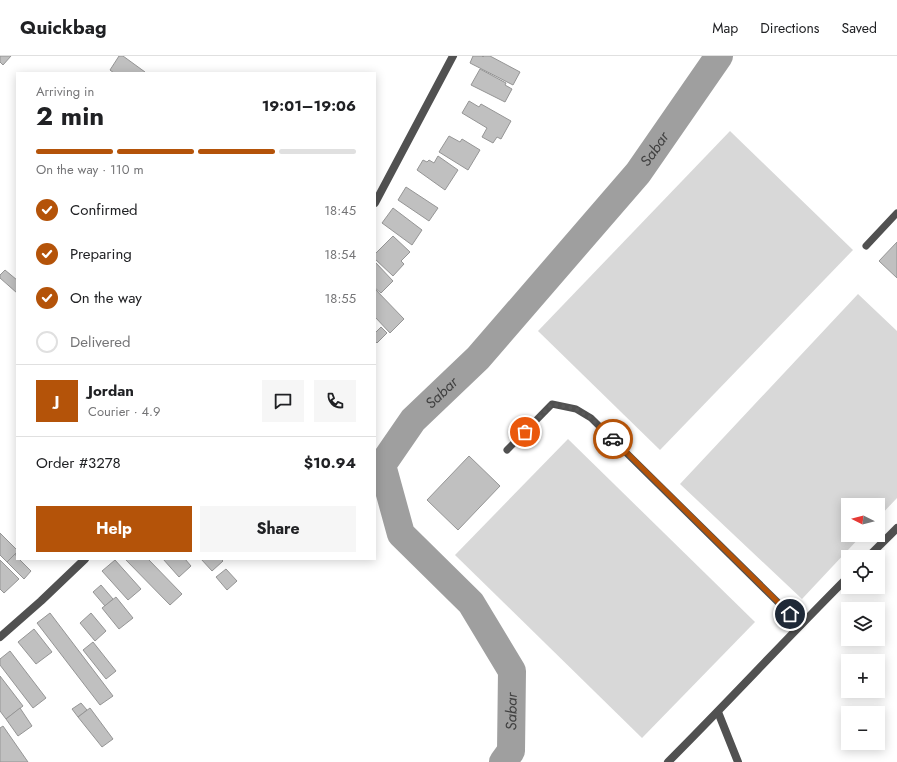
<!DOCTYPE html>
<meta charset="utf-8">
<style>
:root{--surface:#fff;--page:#f6f6f6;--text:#202124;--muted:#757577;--line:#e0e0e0;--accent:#b45309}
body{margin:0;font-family:Jost,sans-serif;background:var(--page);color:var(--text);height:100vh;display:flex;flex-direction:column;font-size:15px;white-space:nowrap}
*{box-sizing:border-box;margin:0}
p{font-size:13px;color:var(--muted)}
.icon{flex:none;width:22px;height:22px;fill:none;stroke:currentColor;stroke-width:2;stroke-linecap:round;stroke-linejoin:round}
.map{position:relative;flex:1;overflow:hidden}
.panel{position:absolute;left:16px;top:16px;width:360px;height:488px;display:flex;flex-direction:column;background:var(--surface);border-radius:0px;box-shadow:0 2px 10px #0003}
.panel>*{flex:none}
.needle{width:26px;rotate:276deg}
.tools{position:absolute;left:841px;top:442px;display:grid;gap:8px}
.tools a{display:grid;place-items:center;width:44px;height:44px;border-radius:0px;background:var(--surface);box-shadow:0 2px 10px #0003;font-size:20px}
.pin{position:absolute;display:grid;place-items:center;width:34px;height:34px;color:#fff;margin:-17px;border:2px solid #fff;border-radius:50%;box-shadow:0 1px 4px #0007}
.courier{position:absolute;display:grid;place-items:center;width:40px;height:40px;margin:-20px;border:3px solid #b45309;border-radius:50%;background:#fff;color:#222;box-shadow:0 1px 5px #0007}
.head em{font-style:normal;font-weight:700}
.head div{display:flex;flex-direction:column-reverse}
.head{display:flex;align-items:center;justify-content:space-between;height:68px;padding:0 20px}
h1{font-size:26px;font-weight:700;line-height:30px}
.bar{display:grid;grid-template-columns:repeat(4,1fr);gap:6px 4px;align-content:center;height:48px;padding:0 20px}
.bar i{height:5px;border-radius:3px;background:var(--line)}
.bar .selected{background:var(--accent)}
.bar p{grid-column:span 4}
.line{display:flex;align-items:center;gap:10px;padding:0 20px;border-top:1px solid var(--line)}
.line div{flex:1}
.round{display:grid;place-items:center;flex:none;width:42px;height:42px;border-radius:0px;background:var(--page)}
ol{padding:0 20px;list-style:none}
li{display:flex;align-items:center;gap:12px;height:44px}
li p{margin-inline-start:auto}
li .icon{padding:4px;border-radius:50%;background:var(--accent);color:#fff;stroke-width:4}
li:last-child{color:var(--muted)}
li i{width:22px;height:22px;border:2px solid var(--line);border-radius:50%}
.cta{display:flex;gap:8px;margin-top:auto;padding:8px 20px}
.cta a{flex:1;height:46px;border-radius:0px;background:var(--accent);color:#fff;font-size:16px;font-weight:700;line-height:46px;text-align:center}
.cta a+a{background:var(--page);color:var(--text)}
header{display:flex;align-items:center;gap:24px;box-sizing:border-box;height:56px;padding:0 20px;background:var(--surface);border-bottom:1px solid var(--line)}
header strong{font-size:19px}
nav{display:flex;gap:22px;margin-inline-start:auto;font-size:14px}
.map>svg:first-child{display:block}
.green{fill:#d8d8d8}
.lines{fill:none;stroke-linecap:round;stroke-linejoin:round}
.river{stroke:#9f9f9f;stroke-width:28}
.building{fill:#c0c0c0;stroke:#959595}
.service{stroke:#515151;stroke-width:7}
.minor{stroke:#515151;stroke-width:8}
.done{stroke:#595959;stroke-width:4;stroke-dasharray:0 7.2}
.route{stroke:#b45309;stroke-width:5}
.labels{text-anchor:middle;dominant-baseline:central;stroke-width:3;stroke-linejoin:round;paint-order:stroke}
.water-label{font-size:15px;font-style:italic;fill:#404040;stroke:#fff}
</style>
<header>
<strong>Quickbag</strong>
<nav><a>Map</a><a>Directions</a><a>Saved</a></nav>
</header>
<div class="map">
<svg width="897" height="706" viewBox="0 0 897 706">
<rect width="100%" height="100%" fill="#fff"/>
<g class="green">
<polygon points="730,75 853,194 660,394 538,275"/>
<polygon points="858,238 897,275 897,442 878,462 878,449 848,449 848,479 862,479 802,543 680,428"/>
<polygon points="568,383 755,566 642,682 455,499"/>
</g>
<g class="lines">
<path class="river" id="s1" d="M503,706L511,695L512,615L471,547L401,478L382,409L413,364L478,302L638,117L719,0"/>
</g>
<g class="building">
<polygon points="0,0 11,0 3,9 0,6"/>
<polygon points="119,0 123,0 145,16 144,17 114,17 110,14"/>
<polygon points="473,0 482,0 483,1 484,0 490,0 520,16 513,29 470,7"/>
<polygon points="480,13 506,27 505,29 512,33 505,46 471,29"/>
<polygon points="469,45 479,51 481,48 511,65 501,83 497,81 493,87 482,81 487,72 462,57"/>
<polygon points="449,80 460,86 462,83 480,94 468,114 439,96"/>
<polygon points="438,100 458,114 445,134 417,114 423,104 427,106 429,104 434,107"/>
<polygon points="406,131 438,152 429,165 398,144"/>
<polygon points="393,152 422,174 412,189 382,167"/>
<polygon points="393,180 410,196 401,205 404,208 393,220 375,203 375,198"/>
<polygon points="897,186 897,222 879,205"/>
<polygon points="376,207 393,225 381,237 375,232 375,208"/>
<polygon points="5,214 17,224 17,237 0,222 0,219"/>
<polygon points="375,233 404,263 390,277 375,261"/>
<polygon points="381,271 387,277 377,287 375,285 375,277"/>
<polygon points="469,400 500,430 458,474 427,444"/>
<polygon points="0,477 17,494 17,496 7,506 0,499"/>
<polygon points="15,498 17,501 17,503 19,503 31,515 24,523 7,506"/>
<polygon points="125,503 148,503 182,538 170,549"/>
<polygon points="163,503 185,503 191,510 179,521"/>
<polygon points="201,503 221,503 223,505 212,515"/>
<polygon points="0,504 19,523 4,537 0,533"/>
<polygon points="115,504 141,533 128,544 102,515"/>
<polygon points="226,513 237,525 227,534 216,521"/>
<polygon points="101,529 113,543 105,550 93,536"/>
<polygon points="116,541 133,562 119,573 102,552"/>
<polygon points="50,557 113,640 100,649 37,567"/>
<polygon points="91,557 106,575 95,585 80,567"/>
<polygon points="34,573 52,596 36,608 18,586"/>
<polygon points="93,586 116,615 106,623 83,594"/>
<polygon points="10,595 46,642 33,652 0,609 0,603"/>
<polygon points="0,620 23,650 6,663 0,655"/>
<polygon points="81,647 87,654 78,661 72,653"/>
<polygon points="20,652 32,670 18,680 6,663"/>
<polygon points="90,652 113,683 102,691 78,661"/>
<polygon points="3,670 28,706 0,706 0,672"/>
</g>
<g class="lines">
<g class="service">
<polyline points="866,190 897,157"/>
<polyline points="507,394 552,348 576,353 591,362 801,569"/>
</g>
<g class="minor">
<polyline points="375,147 453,0"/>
<polyline points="868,501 897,472"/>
<polyline points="0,581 41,545 85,503"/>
<polyline points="718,656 738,706"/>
<path d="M668,706C729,645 787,582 848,521"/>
</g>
</g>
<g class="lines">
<polyline class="done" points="525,376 552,348 576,353 591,362 613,383"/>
<polyline class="route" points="613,383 790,558"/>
</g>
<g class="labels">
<g class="water-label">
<text stroke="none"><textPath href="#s1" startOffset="761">Sabar</textPath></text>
<text stroke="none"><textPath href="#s1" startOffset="437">Sabar</textPath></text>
<text stroke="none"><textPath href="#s1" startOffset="53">Sabar</textPath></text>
</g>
</g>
</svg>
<div class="tools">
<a><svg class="needle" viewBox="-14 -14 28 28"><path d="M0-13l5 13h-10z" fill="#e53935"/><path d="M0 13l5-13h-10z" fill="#757577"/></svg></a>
<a><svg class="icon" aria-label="locate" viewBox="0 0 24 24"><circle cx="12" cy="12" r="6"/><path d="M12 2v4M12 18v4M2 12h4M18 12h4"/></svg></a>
<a><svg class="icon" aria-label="layers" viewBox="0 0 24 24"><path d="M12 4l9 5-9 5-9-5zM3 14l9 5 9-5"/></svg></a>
<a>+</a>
<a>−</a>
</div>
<div class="pin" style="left:525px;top:376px;background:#ea580c"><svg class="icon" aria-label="bag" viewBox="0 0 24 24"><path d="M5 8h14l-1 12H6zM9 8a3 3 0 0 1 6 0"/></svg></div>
<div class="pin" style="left:790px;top:558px;background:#1f2937"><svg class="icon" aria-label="home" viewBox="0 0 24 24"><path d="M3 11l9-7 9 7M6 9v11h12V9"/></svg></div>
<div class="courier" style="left:613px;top:383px"><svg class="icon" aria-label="car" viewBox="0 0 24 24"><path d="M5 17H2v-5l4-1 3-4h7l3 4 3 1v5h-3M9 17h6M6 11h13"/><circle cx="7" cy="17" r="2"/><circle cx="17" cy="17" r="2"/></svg></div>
<section class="panel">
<div class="head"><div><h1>2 min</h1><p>Arriving in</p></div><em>19:01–19:06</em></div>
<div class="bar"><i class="selected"></i><i class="selected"></i><i class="selected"></i><i></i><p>On the way · 110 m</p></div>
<ol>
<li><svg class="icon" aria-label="check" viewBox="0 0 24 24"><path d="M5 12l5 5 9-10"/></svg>Confirmed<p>18:45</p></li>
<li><svg class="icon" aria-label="check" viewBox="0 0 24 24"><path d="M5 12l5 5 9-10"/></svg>Preparing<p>18:54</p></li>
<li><svg class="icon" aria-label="check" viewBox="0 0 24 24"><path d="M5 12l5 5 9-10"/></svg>On the way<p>18:55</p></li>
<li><i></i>Delivered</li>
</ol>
<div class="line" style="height:72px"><b class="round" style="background:var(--accent);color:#fff">J</b><div><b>Jordan</b><p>Courier · 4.9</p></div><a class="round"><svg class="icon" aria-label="chat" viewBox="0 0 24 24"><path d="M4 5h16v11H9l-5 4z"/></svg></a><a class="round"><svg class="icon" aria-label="phone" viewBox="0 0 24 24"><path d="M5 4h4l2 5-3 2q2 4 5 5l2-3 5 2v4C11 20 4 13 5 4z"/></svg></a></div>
<div class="line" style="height:52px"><div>Order #3278</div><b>$10.94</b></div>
<div class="cta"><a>Help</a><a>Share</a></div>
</section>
</div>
